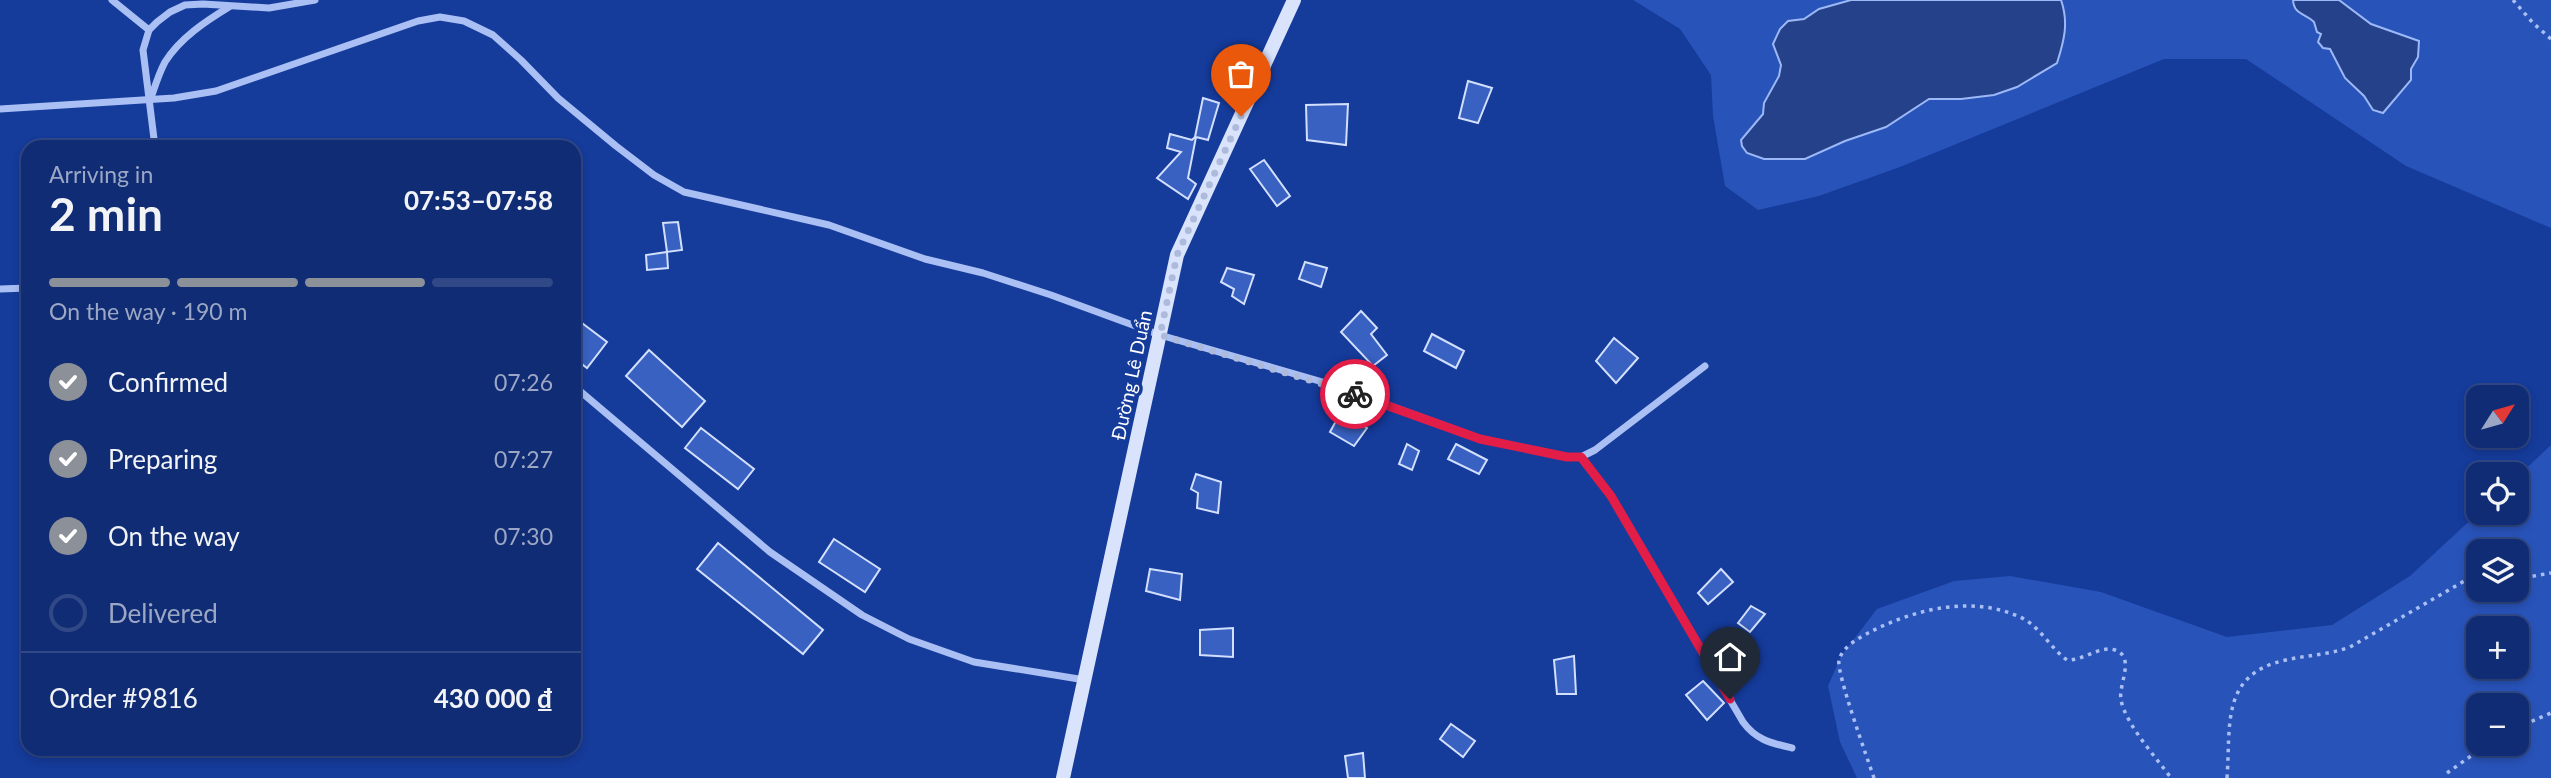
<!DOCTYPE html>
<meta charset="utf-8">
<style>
:root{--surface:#102c74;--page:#1e387c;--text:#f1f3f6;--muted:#9ca7c5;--line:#304886;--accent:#8c9099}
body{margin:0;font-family:Lato,sans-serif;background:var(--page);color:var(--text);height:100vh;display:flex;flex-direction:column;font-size:26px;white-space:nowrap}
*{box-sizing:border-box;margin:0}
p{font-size:23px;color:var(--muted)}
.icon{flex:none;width:38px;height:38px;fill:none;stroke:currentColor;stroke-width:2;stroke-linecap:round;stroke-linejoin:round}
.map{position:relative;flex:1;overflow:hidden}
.details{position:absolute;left:21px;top:140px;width:560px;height:616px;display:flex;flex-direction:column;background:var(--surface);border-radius:21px;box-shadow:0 4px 10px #0003,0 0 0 2px var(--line)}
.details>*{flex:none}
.needle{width:46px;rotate:53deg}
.fabs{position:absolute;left:2466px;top:385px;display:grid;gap:14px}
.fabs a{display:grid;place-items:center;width:63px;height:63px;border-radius:14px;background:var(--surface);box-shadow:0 4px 10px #0003,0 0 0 2px var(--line);font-size:35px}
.pin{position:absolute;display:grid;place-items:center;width:60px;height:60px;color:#fff;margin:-72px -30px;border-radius:50% 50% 50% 0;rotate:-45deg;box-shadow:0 0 7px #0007}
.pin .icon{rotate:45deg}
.courier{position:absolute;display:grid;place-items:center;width:70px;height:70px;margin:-35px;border:5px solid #e11d48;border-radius:50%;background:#fff;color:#222;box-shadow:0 2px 9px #0007}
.head em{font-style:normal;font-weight:700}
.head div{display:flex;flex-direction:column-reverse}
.head{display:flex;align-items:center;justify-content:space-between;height:119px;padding:0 28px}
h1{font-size:46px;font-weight:700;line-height:52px}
.bar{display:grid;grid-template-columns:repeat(4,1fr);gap:10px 7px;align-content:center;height:84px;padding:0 28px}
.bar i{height:9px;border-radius:5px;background:var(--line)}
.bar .current{background:var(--accent)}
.bar p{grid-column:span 4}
.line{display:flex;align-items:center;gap:18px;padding:0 28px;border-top:2px solid var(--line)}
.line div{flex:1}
ol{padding:0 28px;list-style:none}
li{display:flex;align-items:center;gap:21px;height:77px}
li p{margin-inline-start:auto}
li .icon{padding:7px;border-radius:50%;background:var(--accent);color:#fff;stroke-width:4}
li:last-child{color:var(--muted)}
li i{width:38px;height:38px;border:4px solid var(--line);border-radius:50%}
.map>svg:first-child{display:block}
.green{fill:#2853b9;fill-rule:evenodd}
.water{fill:#254189;stroke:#9cb8f6;stroke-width:2}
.building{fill:#3961c1;stroke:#d2dffd;stroke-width:2}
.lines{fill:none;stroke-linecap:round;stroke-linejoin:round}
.path{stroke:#aabff3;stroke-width:3.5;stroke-dasharray:3.5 5;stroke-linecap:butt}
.street{stroke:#aabff3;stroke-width:7}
.secondary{stroke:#d9e3fc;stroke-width:14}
.done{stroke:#adbadc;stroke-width:7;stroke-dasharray:0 12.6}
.route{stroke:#e11d48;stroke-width:9}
.labels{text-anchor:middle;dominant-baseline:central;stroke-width:7;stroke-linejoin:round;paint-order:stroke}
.street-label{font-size:19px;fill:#fff;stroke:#153b9b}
</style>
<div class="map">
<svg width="2551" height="778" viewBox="0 0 2551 778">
<rect width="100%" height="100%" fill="#153b9b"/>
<g class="green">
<polygon points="1633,0 2551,0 2551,228 2406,166 2246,59 2164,59 1900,167 1819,196 1758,210 1725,186 1713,116 1711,75 1680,29"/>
<path d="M2551,445V778H1857L1840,742L1828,686L1841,656L1877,609L1954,581L2010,576L2101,592L2227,637L2332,625L2410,576L2478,513H2516L2517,477ZM2478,551H2516V590H2478ZM2478,628H2516V667H2478ZM2478,705H2516V744H2478Z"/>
</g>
<g class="water">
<path d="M1851,0H2061C2069,23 2064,41 2057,63L2017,87L1994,95L1961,99H1929L1886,127L1845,141L1805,159H1764L1747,153L1742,146L1741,140L1763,114L1764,103L1779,76L1781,65L1773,44L1780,29L1788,21L1804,19L1819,9Z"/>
<path d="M2293,0H2339L2371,24L2419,41L2418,57L2411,69V80L2383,113L2373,110L2364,96L2345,78L2330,49L2323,48L2318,42L2321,34L2317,32L2314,22C2305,13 2294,15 2293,0Z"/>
</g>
<g class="building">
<polygon points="1468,81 1492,88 1478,123 1459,118"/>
<polygon points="1203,98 1219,103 1208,140 1196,137 1188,178 1196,184 1188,199 1157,178 1181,152 1167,148 1170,134 1192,140 1195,137"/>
<polygon points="1348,104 1346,145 1307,140 1306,105"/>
<polygon points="1264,160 1290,196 1277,206 1250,169"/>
<polygon points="678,222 682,250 667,252 663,223"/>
<polygon points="667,252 668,268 647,270 646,255"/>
<polygon points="1305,262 1327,268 1321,287 1299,279"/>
<polygon points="1227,268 1254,275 1244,304 1232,296 1234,289 1221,282"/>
<polygon points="1361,311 1377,328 1371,334 1387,355 1373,366 1341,332"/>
<polygon points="574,317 607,342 587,368 574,358"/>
<polygon points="1432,334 1464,351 1456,368 1424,351"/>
<polygon points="1614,338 1638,358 1616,383 1596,361"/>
<polygon points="649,350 705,401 682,427 626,376"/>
<polygon points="1341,412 1367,428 1354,446 1330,432"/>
<polygon points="701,428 754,469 738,489 685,448"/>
<polygon points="1407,444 1419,451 1412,470 1399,464"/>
<polygon points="1456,444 1487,460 1479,474 1448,459"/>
<polygon points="1196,474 1221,482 1218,513 1197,508 1198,493 1191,489"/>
<polygon points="834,539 880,569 865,592 819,562"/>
<polygon points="718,543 823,630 803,654 697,569"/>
<polygon points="1150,569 1182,574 1180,600 1146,591"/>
<polygon points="1721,569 1733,582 1708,604 1698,593"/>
<polygon points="1751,606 1765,614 1750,632 1738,623"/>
<polygon points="1233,628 1233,657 1200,655 1200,630"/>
<polygon points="1574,656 1576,694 1557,694 1554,660"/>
<polygon points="1703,681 1724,703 1707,720 1686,695"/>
<polygon points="1451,724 1475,741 1463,757 1440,739"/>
<polygon points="1363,753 1365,778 1348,778 1345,756"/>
</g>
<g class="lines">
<g class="path">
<polyline points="2513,0 2533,23 2551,39"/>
<polyline points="2516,574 2528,577 2551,573"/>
<polyline points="2516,728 2551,713"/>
<polyline points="2447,773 2488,744"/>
<path d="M1874,778C1868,760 1836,672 1839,660C1843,646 1859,638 1870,632C1915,609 1972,595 2020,617C2040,626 2050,648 2067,660C2083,661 2100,645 2115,650C2136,657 2118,685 2121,700C2126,725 2156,757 2171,778"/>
<path d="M2227,778C2231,725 2220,674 2286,660C2307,655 2328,655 2350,647L2478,573"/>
</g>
<g class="street">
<polyline points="112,0 149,30"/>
<path d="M151,98C155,86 159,73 165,62C180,38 206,21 229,7"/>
<polyline points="0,109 174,98 216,91 418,21 440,17 464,21 493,35 521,60 558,98 616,146 654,175 684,192 829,225 925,259 983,273 1051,295 1160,335 1333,385 1481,439 1567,457 1581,457 1595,450 1705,366"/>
<polyline points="155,147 143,50 149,30 157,22 170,12 185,5 203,4 269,8 315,0"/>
<polyline points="0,289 28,288"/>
<polyline points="574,386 770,552 862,615 909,639 974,662 1085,680"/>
<path d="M1581,457L1611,496L1743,722C1756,740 1771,743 1792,748"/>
</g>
<polyline class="secondary" points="1063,778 1177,255 1294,0"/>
</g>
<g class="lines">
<polyline class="done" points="1241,116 1177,255 1160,335 1355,394"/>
<polyline class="route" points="1355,394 1480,439 1567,457 1581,457 1611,496 1730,699"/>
</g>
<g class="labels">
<g class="street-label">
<text transform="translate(1131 375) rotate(-78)">Đường Lê Duẩn</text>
</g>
</g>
</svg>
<div class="fabs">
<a><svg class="needle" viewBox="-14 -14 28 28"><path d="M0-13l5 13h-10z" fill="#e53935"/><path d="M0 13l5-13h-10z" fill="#9ca7c5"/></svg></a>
<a><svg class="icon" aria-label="locate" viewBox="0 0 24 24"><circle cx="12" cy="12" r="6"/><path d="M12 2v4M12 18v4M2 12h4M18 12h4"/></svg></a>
<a><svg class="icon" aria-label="layers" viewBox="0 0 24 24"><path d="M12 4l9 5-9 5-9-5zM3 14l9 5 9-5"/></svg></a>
<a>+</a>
<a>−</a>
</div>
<div class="pin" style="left:1241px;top:116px;background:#ea580c"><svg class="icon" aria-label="bag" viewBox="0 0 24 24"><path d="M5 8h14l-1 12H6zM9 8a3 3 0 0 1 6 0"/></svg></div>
<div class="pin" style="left:1730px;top:699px;background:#1f2937"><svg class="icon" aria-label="home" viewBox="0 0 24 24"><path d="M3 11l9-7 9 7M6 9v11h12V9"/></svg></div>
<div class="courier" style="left:1355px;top:394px"><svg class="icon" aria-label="bike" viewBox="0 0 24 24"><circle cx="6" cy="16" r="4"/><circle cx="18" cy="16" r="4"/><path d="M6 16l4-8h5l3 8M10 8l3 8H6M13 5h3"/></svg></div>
<section class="details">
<div class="head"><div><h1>2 min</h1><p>Arriving in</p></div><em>07:53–07:58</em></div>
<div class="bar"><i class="current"></i><i class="current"></i><i class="current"></i><i></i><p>On the way · 190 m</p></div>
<ol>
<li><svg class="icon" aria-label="check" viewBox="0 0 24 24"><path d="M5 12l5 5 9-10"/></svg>Confirmed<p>07:26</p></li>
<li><svg class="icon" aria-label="check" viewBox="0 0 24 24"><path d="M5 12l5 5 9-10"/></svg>Preparing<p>07:27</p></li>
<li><svg class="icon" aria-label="check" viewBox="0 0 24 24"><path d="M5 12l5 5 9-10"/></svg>On the way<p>07:30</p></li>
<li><i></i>Delivered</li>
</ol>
<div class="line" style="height:91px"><div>Order #9816</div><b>430 000 ₫</b></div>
</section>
</div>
